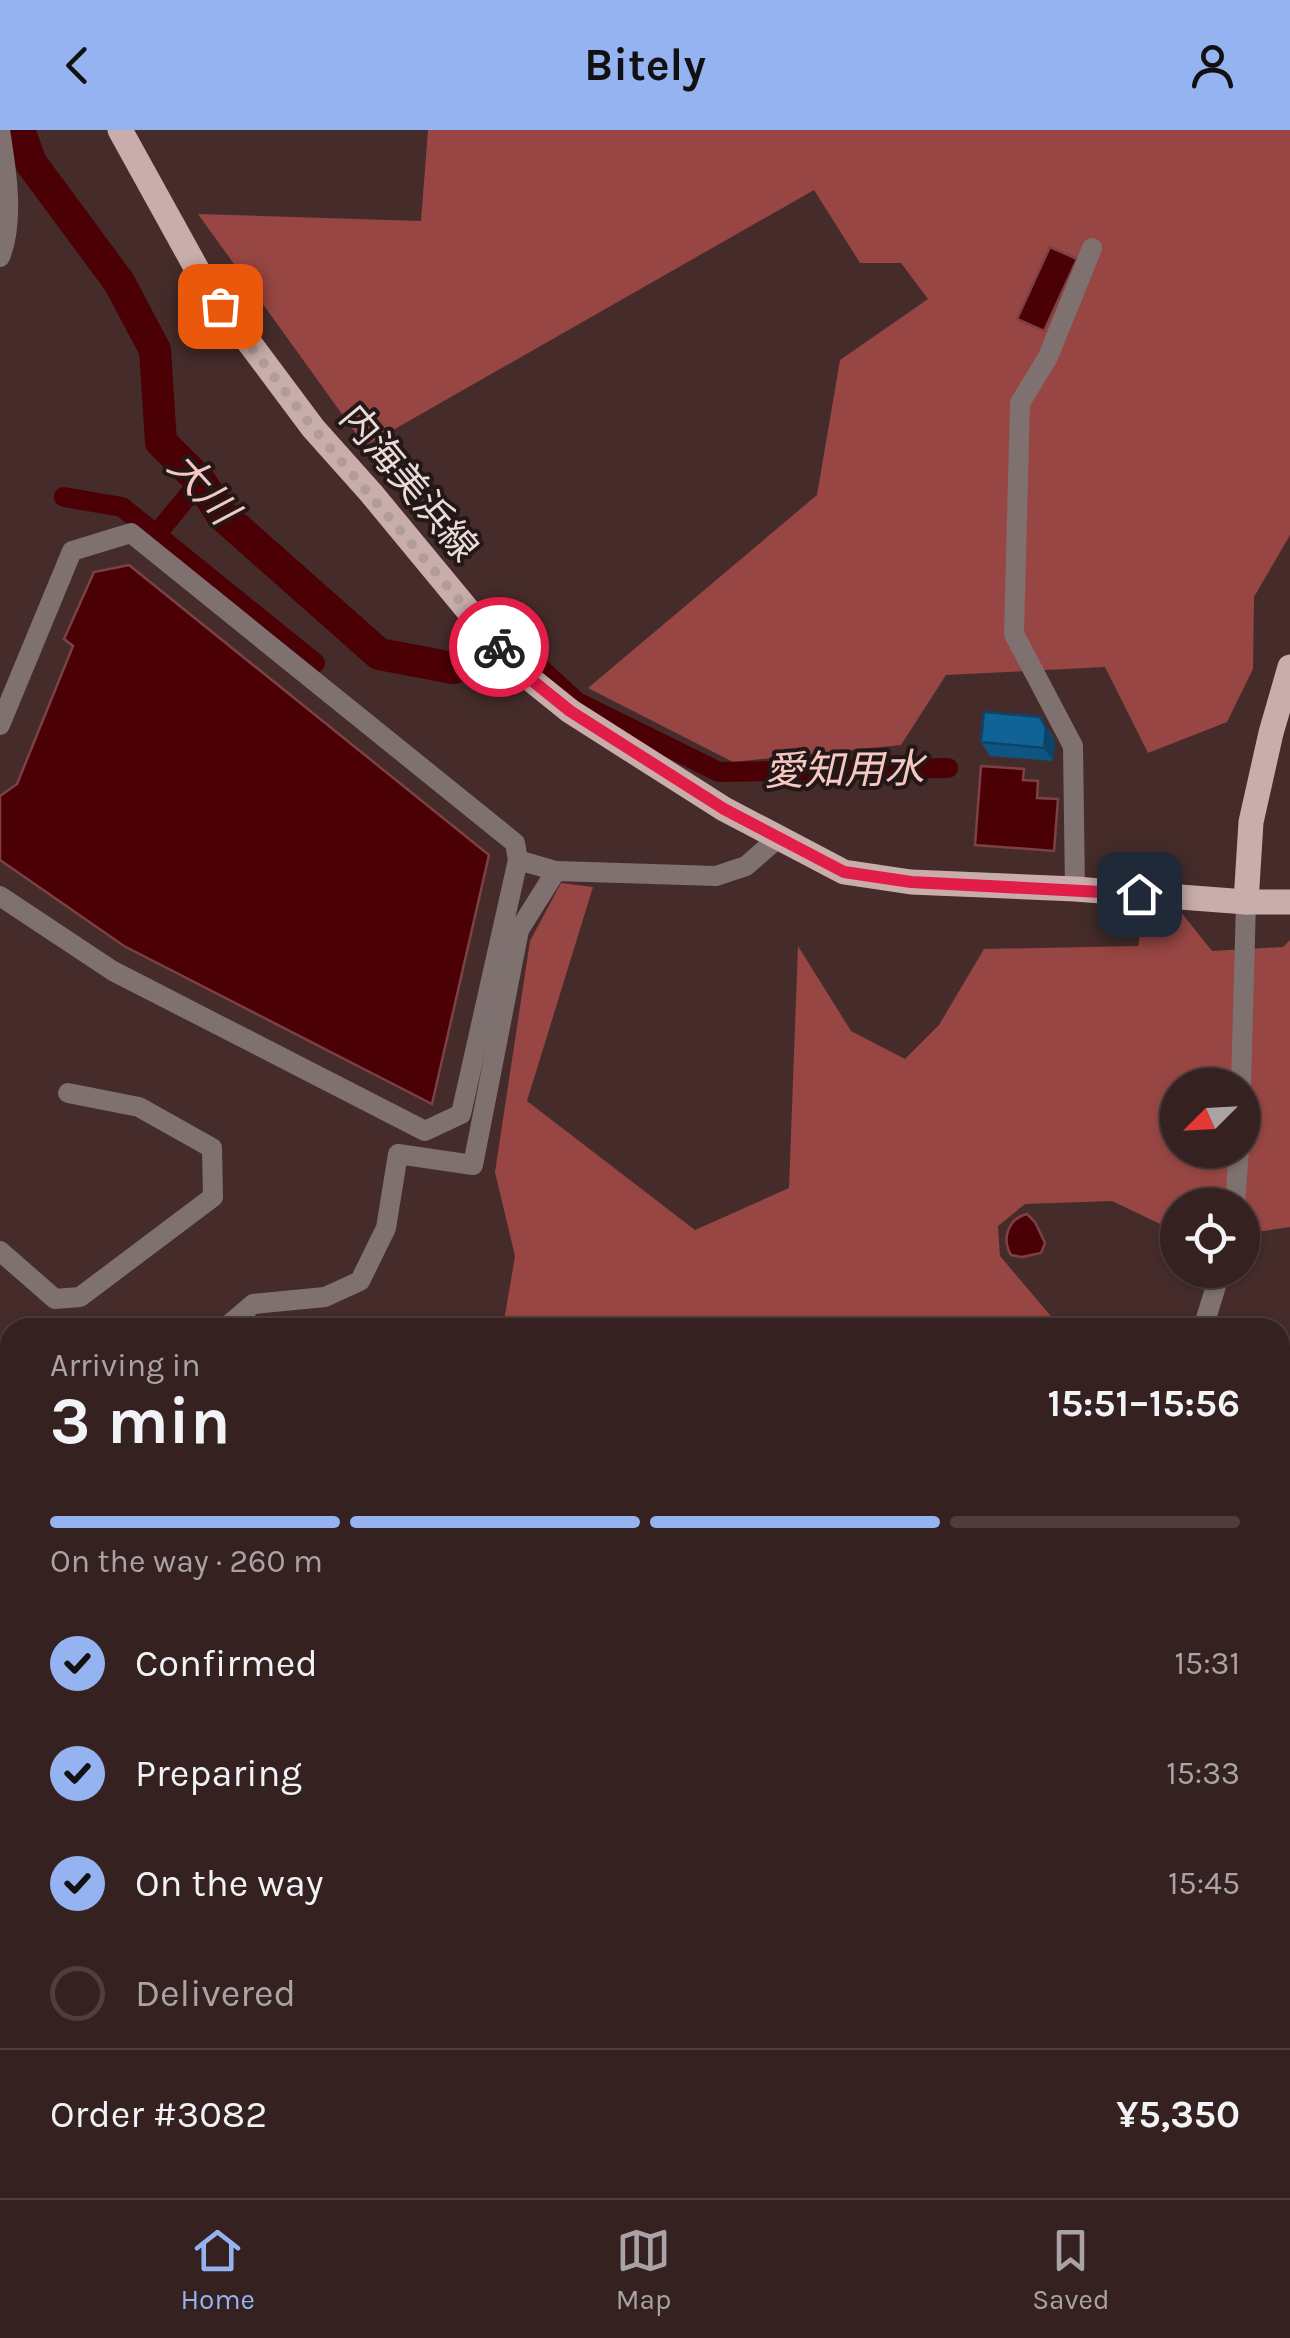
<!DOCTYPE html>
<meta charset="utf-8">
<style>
:root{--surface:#342120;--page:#3c2929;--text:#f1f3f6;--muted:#a9a3a5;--line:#4e3e3e;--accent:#95b2f1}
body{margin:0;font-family:Karla,"Noto Sans JP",sans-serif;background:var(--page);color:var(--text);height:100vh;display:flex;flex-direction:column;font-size:38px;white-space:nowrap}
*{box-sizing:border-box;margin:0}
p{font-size:32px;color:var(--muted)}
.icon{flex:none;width:55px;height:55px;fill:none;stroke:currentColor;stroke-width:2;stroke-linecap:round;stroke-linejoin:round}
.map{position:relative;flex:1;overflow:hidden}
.panel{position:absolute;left:0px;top:1188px;width:1290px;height:882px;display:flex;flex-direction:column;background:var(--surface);border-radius:30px 30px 0 0;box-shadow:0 2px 8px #0004,0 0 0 2px var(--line)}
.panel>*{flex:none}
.needle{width:65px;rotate:246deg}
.controls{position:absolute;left:1160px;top:938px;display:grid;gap:20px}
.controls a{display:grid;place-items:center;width:100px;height:100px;border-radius:50%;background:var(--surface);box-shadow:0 2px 8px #0004,0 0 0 2px var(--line);font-size:50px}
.pin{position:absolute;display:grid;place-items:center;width:85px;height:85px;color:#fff;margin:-42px;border-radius:20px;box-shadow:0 5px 15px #0006}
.courier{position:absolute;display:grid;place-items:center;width:100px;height:100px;margin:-50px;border:8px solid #e11d48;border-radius:50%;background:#fff;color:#222;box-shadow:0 2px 12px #0007}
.summary em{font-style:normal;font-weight:700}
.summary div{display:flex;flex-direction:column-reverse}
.summary{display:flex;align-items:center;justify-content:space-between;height:170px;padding:0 50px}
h1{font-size:65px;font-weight:700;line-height:75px}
.bar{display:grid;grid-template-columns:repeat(4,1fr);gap:15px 10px;align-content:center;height:120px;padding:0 50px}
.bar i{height:12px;border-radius:8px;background:var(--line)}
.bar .selected{background:var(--accent)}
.bar p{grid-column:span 4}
.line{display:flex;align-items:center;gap:25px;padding:0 50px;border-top:2px solid var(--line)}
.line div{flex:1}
ol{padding:0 50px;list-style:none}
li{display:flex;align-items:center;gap:30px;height:110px}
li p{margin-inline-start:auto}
li .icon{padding:10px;border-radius:50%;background:var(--accent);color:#111;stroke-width:4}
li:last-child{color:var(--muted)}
li i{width:55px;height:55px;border:5px solid var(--line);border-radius:50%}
header{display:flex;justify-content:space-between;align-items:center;height:130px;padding:0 50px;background:var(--accent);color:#111;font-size:45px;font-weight:700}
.tab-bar{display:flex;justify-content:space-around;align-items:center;height:140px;border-top:2px solid var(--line);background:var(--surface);font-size:28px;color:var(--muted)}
.tab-bar a{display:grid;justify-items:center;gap:5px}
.tab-bar .selected{color:var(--accent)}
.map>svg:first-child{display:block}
.forest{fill:#974643;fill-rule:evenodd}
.water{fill:#4b0005;stroke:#7b4144;stroke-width:2.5}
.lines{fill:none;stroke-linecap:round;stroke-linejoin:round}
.canal{stroke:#4b0005;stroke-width:20}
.river{stroke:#4b0005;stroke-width:32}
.minor{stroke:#7e7170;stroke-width:20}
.major{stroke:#c8adab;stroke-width:25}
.wall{fill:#0f5581}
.shaded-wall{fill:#0c4569}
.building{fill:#116396;stroke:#0c4569;stroke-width:2.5}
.done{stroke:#b09d9b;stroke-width:10;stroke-dasharray:0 18}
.route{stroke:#e11d48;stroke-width:12}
.labels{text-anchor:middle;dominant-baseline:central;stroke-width:8;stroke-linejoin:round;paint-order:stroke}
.street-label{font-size:38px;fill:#eadad8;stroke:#231817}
.water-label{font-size:40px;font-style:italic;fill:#f7c7c2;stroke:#231817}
</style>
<header><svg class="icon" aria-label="back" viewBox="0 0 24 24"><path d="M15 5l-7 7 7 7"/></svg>Bitely<svg class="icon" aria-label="person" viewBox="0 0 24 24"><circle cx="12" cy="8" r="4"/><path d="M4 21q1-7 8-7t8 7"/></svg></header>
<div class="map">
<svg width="1290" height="2068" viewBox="0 0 1290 2068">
<rect width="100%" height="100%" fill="#452c2a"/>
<g class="forest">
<polygon points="428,0 1290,0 1290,405 1254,467 1253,539 1227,592 1148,623 1105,537 946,545 901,615 733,632 588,558 817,365 840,230 928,169 901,133 860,133 814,60 365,316 198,84 421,91"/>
<path d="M561,753L593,757L527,971L695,1100L789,1058L798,816L851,901L905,929L939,895L984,819L1138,816L1144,782L1180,781L1212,821L1283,817L1290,810V1097L1243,1104L1242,1075H1178L1177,1102L1112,1071L1025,1074L998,1096L1000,1126L1060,1197H503L515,1126L495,1042L530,811ZM1178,955H1242V1020H1178Z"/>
<polygon points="10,1533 10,1869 0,1866 0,1536"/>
<polygon points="1280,1969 1290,1978 1290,2068 1220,2068 1216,2060 1280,2060"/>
<polygon points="38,2060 390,2060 385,2068 33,2068"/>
<polygon points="960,2060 1143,2060 1142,2068 944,2068"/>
</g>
<g class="water">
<polygon points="1050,117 1077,129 1044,201 1017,189"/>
<polygon points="129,435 489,725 432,974 124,816 0,730 0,666 17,654 73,516 64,509 94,442"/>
<polygon points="981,636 1024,639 1023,650 1038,651 1037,668 1058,669 1054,721 975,715"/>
<path d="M1027,1084L1035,1092L1045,1113L1041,1123L1022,1127L1011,1125C1001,1108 1009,1088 1027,1084Z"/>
</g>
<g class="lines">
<g class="canal">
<polyline points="64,367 122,377 315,533"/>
<polyline points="156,405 200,351"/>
<polyline points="532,531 577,572 719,642 948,638"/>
</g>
<polyline class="river" points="19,0 31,33 119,152 155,220 161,312 200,351 222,385 379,524 453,538 489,528"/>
<g class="minor">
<path d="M0,127C15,90 6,38 0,0"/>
<polyline points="0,595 72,421 131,403 515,713 518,730 461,984 425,1001 113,841 0,766"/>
<polyline points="518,730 556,741"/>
<polyline points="1075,759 1073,616 1014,504 1020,273 1048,227 1092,118"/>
<polyline points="1241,955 1246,772"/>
<polyline points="1235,1075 1239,1020"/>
<polyline points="0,1121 55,1169 80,1167 213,1067 212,1018 139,977 68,963"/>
<polyline points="225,1198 253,1174 325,1167 360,1151 386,1098 398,1024 473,1035 519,800 556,741 716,746 746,736 778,708"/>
<polyline points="1203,1198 1221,1140"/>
<polyline points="548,2068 554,2060"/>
</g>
<g class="major">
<polyline points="120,0 204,152 313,298 371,363 495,513 534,552 570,581 724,679 844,742 911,752 1075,759 1246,772 1290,772"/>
<polyline points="1246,772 1251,692 1271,603 1290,537"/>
</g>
</g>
<polygon class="wall" points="1049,600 1055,611 1053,631 990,626 981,612"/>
<polygon class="shaded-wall" points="1040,587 1055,611 1053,631 1044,618"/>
<polygon class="building" points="984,582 1040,587 1046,598 1044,618 981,612"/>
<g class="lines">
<polyline class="done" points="220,176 313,298 499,517"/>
<polyline class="route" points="499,517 534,552 570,581 724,679 844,742 911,752 1139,764"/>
</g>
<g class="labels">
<g class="street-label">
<text transform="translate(409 353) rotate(50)">内海美浜線</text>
</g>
<g class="water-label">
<text transform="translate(203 358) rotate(48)">大川</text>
<text transform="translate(844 640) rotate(-1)">愛知用水</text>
</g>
</g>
</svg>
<div class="controls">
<a><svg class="needle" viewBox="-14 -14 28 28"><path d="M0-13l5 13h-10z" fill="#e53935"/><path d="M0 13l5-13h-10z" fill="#a9a3a5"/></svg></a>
<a><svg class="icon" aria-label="locate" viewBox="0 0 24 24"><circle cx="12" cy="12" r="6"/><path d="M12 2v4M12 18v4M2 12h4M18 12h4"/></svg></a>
</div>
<div class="pin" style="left:220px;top:176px;background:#ea580c"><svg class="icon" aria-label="bag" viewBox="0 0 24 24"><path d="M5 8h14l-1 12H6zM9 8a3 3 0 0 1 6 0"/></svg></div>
<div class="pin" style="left:1139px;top:764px;background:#1f2937"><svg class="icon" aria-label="home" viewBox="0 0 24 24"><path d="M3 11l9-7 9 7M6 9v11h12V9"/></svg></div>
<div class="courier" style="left:499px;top:517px"><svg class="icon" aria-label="bike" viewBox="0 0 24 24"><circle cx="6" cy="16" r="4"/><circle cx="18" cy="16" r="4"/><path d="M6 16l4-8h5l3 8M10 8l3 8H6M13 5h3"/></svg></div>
<section class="panel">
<div class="summary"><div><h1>3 min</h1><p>Arriving in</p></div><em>15:51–15:56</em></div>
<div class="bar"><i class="selected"></i><i class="selected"></i><i class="selected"></i><i></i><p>On the way · 260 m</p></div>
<ol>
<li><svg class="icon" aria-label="check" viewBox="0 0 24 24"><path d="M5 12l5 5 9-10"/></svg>Confirmed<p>15:31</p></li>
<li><svg class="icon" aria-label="check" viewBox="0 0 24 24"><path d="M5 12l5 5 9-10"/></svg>Preparing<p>15:33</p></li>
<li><svg class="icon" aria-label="check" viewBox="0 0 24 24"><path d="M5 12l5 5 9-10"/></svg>On the way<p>15:45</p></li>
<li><i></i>Delivered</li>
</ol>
<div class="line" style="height:130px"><div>Order #3082</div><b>¥5,350</b></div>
</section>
</div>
<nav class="tab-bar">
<a class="selected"><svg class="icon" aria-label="home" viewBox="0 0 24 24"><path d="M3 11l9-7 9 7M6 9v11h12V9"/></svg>Home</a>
<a><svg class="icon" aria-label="map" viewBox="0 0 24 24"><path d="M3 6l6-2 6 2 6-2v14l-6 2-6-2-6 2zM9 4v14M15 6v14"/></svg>Map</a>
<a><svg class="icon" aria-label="saved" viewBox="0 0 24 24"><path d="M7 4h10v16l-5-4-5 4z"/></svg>Saved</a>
</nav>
